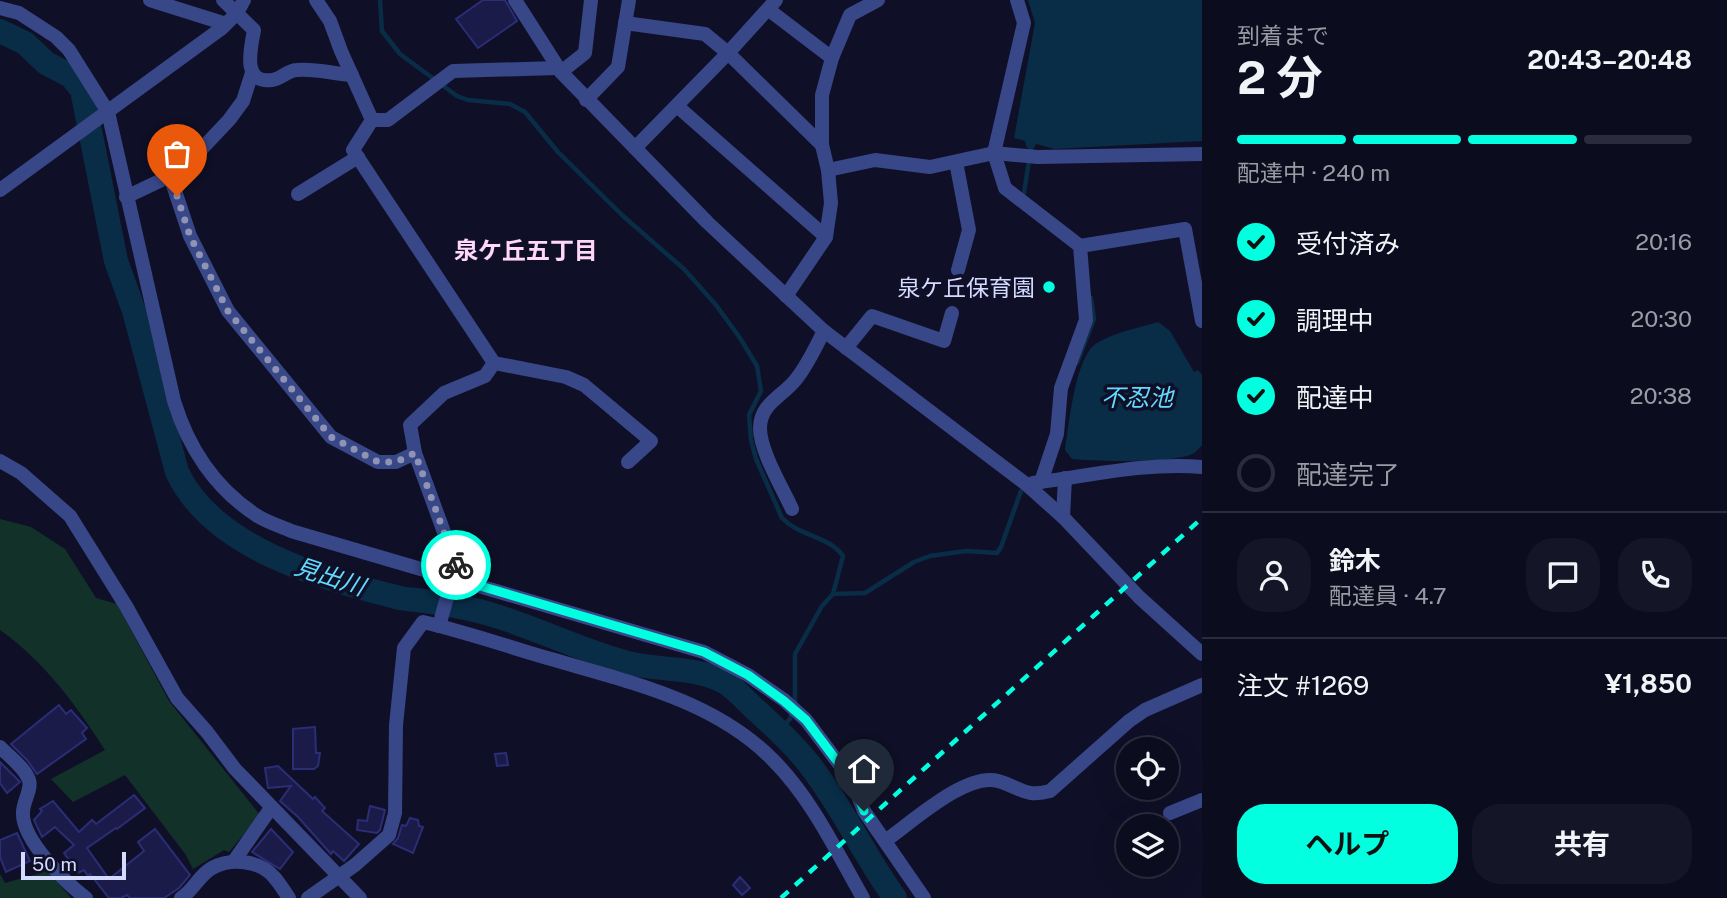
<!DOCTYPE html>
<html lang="ja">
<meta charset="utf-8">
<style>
:root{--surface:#0b0c1d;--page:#141526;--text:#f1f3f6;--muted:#9a9ba4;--line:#2b2c3b;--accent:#01ffe0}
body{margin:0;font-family:"Public Sans","Noto Sans JP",sans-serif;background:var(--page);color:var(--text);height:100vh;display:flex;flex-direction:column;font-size:26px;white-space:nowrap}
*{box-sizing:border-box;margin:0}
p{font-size:23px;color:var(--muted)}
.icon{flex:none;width:38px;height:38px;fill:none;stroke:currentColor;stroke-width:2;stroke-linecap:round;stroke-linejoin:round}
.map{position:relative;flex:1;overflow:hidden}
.side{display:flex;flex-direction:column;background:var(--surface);width:525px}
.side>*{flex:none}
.fabs{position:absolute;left:1116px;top:737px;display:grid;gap:14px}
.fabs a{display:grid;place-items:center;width:63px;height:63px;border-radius:50%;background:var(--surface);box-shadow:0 7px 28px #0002,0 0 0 2px var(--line);font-size:35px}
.scale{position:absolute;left:21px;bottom:18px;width:105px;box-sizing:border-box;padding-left:7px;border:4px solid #d5daff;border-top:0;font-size:19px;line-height:24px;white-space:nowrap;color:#d5daff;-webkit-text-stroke:5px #0f1027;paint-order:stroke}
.pin{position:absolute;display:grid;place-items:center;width:60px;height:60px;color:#fff;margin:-72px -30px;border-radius:50% 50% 50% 0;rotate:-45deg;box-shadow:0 0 7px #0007}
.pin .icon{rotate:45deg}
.courier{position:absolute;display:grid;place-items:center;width:70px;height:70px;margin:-35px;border:5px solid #01ffe0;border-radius:50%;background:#fff;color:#222;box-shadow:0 2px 9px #0007}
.overview em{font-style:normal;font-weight:700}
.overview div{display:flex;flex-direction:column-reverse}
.overview{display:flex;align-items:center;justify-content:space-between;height:119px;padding:0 35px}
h1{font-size:46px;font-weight:700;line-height:52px}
.bar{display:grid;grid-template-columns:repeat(4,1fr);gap:10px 7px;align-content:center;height:84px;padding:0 35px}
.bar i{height:9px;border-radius:5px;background:var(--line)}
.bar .on{background:var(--accent)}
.bar p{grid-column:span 4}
.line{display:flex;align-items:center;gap:18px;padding:0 35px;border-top:2px solid var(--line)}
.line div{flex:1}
.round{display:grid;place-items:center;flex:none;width:74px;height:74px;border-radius:28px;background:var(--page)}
ol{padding:0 35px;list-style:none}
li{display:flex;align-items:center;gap:21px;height:77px}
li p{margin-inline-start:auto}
li .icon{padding:7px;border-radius:50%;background:var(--accent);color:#111;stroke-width:4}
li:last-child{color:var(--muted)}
li i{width:38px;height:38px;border:4px solid var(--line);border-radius:50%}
.button{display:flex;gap:14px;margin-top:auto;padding:14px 35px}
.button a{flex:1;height:80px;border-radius:28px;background:var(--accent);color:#111;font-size:28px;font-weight:700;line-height:80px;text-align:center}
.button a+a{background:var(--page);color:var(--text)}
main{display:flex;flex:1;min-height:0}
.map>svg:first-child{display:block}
.green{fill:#123229}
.water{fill:#092d47}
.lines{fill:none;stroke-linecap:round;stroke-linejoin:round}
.stream{stroke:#092d47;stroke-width:4.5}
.river{stroke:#092d47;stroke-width:24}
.building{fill:#1a1b49;stroke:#2b2d76;stroke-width:2}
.minor{stroke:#384788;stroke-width:14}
.tertiary{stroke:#384788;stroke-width:14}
.rail{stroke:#01ffe0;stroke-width:4.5;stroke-dasharray:10 9;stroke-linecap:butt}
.done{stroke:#9093b3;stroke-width:7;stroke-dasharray:0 12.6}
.route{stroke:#01ffe0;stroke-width:9}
.poi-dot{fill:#01ffe0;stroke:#0f1027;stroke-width:2.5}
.labels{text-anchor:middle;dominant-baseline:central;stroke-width:7;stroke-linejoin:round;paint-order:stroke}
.poi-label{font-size:23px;fill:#d5daff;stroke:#0f1027;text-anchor:end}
.neighbourhood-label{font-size:24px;font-weight:bold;fill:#ffd7f9;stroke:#0f1027}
.water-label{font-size:24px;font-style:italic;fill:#63daff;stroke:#0f1027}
</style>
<main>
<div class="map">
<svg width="1202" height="898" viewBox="0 0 1202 898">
<rect width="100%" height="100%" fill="#0f1027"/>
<g class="green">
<path d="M0,519L31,527L65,549L96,598L117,604L169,701L260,815L229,852L224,850L193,869L186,855L125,775L73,802L51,779L105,750C77,706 43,660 0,630Z"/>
<polygon points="48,871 71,898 0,898 0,874 5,883"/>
</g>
<g class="water">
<polygon points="1028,0 1202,0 1202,141 1055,149 1036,144 1034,148 1027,148 1025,141 1014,138 1035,23"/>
<path d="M1158,322L1170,331L1194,372L1198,370L1202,375V445C1199,448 1197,451 1194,453C1178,464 1094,461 1072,459L1065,450C1069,426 1075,356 1097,343C1115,332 1138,328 1158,322Z"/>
</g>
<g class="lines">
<g class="stream">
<path d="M380,0L382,31L400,54L457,96L468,100L510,104L525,112L558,152L623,216L684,269L716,305L740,338L757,366L761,391L749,415L751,440L756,459L782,518C799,536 829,536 843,556L833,594L822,606L795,654V705"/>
<polyline points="1024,193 1031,148"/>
<polyline points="1077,363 1094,319 1091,298"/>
<polyline points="833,594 865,593 914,562 930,556 966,551 997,553 1001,547 1021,491"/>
<polyline points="779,731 790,719 792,713"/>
</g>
<path class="river" d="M0,31L25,43L46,63L71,76L82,90L116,261L134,311L177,472C213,549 324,579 400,598C410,600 421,600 431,602C452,605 474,609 493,615C539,629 582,651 628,663C659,671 698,666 726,683C737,690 748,703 757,711C776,728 794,745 809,764C842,806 864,855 895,898"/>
</g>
<g class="building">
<polygon points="483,0 505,0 517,21 478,48 456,19"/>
<polygon points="59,705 66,714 71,710 87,728 82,733 86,739 37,774 27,760 11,744"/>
<polygon points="315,727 316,753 320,753 318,766 314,769 293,769 293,729"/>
<polygon points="506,753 508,765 497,766 495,754"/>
<polygon points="0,762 20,782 7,793 0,783"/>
<polygon points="278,766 313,799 315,797 325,808 322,811 359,844 344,861 333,851 331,854 298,817 280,801 291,786 268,788 265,768"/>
<polygon points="134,795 145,808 117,829 116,828 87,848 109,879 144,851 138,842 155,829 190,875 179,888 164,898 130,898 127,895 121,898 109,898 90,874 88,876 84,870 78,873 64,853 74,845 55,827 42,837 34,820 42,811 40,809 53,801 79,832 92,820 96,824"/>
<polygon points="370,806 385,810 380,830 377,833 357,830 358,820 367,821"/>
<polygon points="410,818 418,820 419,826 423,827 413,853 393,844 398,838 402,825 406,826"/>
<polygon points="271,829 293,852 280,869 252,852"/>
<polygon points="17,833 30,861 6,872 0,857 0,840"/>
<polygon points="740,877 750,888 742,895 733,885"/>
</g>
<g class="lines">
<g class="minor">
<polyline points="150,0 226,24"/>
<path d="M223,0L254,30C251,48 241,84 272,80C281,79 288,70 297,70C314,68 335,74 352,75"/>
<polyline points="316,0 330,21 341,51 372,120"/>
<polyline points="515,0 561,72 707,222 824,331 1026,484 1063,517 1139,597 1202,654"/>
<polyline points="1017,0 1024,23 994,153 1005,188 1080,246 1086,320 1061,388 1057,434 1041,482"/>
<path d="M0,8L19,13L56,37L69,50L108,112L174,401C188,447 215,488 256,515C266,522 280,526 291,531L704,652L748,675L784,700L806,720L852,781L864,811L924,898"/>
<polyline points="769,10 832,58"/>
<polyline points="625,23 705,34 728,53 822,145"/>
<polyline points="558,68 453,71 388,120 372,120 353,150 494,363 566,377 584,385 651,441 628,462"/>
<polyline points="561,72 585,53 591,0"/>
<polyline points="586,100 618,67 629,0"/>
<polyline points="677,106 826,237"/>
<polyline points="635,148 728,53 776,0"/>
<polyline points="956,162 969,230 958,270"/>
<polyline points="828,170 875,160 930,167 994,153 1038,157 1202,154"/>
<polyline points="170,176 190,236 228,311 331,437 378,462 396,462 415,453"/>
<polyline points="298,194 358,157"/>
<polyline points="126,197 170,176 195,156 229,120 243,101 252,73"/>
<polyline points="1080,246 1185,229 1202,321"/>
<polyline points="786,296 826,237 831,203 828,170 822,145 822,95 832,58 850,15 878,0"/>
<polyline points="846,348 872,316 944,341 952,313"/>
<polyline points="0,461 21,473 70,516 126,606 177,698 207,732 235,769 360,898"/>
<path d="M1033,483C1089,476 1146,462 1202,467"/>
<path d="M792,509C782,487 760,451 760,428C760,403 784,396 797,378C808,364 816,346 824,331"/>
<polyline points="1063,517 1065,478"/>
<polyline points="439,626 456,565 415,453 410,425 444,393 485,376 494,363"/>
<path d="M0,747C9,756 25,768 29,780C32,789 23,802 23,812C21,839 66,883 86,898"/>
<polyline points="1170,813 1202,800"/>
<path d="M885,841C911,823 966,772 998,781C1020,787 1025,798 1050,791L1129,721L1145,710L1202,685"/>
<polyline points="234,861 271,808"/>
<path d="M181,898C193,891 199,875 212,868C231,858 259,860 273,876C279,882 284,891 289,898"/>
<path d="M308,898L355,865L389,835L395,813L396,725L404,648L423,622C466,632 509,647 551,659C629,682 714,700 773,760C812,799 836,851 863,898"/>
</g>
<polyline class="tertiary" points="0,190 222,28 237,13 244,0"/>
<polyline class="rail" points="781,898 1202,518"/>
</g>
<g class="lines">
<polyline class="done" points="177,196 190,236 228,311 331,437 378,462 396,462 415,453 456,565"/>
<polyline class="route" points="456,565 453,578 704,652 748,675 784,701 806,720 852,781 864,811"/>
</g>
<circle class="poi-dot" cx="1049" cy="287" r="7"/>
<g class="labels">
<g class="poi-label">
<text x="1035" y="287">泉ケ丘保育園</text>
</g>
<g class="neighbourhood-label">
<text x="526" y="250">泉ケ丘五丁目</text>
</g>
<g class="water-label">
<text x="1137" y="397">不忍池</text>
<text transform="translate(330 576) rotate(18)">見出川</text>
</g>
</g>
</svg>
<div class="fabs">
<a><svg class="icon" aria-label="locate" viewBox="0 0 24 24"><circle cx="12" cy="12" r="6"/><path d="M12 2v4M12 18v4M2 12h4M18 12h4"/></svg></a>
<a><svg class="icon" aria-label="layers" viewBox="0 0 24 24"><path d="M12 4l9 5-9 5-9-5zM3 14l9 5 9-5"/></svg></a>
</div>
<div class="scale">50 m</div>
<div class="pin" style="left:177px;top:196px;background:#ea580c"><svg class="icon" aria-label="bag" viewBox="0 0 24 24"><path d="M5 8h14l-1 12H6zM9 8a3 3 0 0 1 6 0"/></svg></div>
<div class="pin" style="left:864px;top:811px;background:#1f2937"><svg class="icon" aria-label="home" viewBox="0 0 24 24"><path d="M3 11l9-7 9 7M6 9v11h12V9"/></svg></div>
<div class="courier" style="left:456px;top:565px"><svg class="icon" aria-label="bike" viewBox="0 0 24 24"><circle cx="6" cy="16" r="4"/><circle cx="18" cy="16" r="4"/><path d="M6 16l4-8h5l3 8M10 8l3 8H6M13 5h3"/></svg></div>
</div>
<section class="side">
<div class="overview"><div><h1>2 分</h1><p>到着まで</p></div><em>20:43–20:48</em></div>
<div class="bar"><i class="on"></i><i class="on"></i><i class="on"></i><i></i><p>配達中 · 240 m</p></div>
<ol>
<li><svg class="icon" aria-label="check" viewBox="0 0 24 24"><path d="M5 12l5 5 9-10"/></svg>受付済み<p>20:16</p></li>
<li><svg class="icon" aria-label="check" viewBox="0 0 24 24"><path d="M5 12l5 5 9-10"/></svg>調理中<p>20:30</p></li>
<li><svg class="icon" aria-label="check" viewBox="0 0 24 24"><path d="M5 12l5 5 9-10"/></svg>配達中<p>20:38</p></li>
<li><i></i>配達完了</li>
</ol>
<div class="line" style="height:126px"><a class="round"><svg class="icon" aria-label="person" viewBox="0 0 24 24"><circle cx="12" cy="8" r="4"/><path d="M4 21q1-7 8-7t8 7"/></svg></a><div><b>鈴木</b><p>配達員 · 4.7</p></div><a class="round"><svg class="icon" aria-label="chat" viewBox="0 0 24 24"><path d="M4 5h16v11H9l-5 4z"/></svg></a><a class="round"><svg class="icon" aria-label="phone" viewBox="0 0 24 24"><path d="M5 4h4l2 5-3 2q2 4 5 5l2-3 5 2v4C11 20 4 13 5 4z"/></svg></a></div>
<div class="line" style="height:91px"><div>注文 #1269</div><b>¥1,850</b></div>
<div class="button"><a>ヘルプ</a><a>共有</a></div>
</section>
</main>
